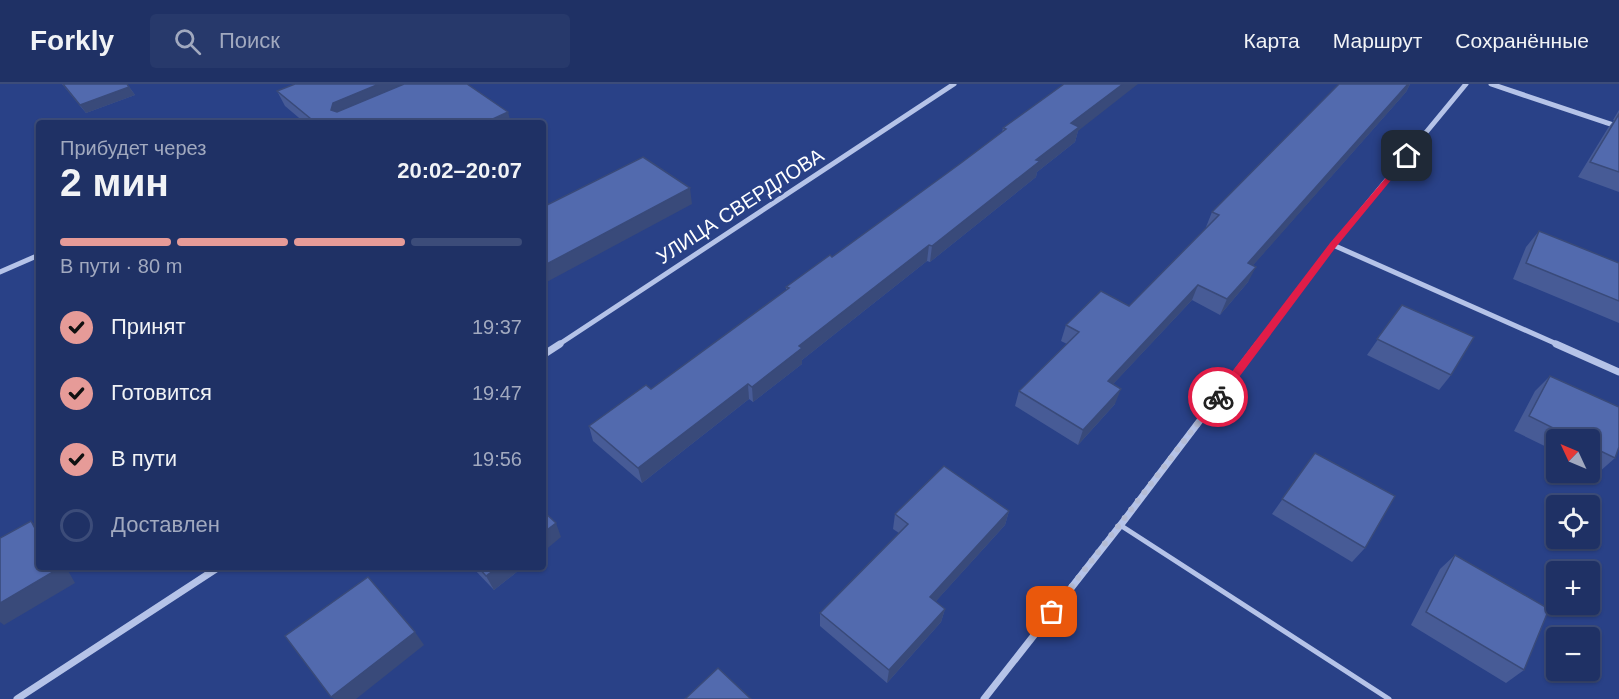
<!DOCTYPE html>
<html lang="ru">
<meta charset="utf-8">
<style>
:root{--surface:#1f3165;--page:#27396b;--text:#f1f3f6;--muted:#a1a9bf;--line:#3c4c79;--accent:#e69b98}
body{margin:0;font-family:Helvetica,sans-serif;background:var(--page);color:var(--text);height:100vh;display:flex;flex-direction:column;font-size:22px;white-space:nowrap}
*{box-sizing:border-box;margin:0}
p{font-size:20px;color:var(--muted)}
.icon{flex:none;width:33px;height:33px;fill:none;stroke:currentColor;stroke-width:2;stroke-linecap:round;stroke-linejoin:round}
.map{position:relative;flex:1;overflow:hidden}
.details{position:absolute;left:36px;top:36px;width:510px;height:450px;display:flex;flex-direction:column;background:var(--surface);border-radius:6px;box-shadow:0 2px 4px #0004,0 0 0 2px var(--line)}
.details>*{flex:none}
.needle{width:39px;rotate:314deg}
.controls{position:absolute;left:1546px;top:345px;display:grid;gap:12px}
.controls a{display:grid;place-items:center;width:54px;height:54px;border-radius:6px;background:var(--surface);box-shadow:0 2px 4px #0004,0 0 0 2px var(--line);font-size:30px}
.pin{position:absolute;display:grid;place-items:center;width:51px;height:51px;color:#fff;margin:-26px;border-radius:12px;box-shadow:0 3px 9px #0006}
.courier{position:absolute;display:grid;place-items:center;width:60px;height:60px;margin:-30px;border:4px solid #e11d48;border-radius:50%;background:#fff;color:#222;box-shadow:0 2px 8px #0007}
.head em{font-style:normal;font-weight:700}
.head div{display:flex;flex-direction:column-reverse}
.head{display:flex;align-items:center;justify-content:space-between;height:102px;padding:0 24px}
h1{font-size:39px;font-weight:700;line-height:45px}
.bar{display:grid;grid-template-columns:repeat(4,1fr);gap:9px 6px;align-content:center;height:72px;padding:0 24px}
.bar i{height:8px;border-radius:4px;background:var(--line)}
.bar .selected{background:var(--accent)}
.bar p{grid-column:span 4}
ol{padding:0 24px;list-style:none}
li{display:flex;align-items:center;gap:18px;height:66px}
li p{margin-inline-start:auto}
li .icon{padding:6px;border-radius:50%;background:var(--accent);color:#111;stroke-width:4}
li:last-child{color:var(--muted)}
li i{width:33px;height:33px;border:3px solid var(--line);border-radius:50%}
header{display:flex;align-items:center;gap:36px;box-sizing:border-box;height:84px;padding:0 30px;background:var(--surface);border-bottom:2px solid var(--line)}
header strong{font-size:28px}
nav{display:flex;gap:33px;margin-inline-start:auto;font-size:21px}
.search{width:420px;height:54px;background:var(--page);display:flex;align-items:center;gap:15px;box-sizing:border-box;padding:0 21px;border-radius:6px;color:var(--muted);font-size:22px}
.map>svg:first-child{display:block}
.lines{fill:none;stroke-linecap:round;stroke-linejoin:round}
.service{stroke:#b5c3e8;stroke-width:5}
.minor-far1{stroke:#b5c3e8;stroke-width:5}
.minor{stroke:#b5c3e8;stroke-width:7}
.wall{fill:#475b96}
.shaded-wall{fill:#394a7a}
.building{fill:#526aae;stroke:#394a7a;stroke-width:1.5}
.route{fill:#e11d48}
.done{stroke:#b4bcd5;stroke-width:6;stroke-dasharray:0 10.8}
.labels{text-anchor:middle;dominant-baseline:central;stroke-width:5;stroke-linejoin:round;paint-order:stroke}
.street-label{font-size:20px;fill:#fff;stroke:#294187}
</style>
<header>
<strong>Forkly</strong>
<div class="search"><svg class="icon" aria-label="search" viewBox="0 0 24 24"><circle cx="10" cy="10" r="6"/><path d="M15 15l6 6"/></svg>Поиск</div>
<nav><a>Карта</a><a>Маршрут</a><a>Сохранённые</a></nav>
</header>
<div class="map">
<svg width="1619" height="615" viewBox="0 0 1619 615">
<rect width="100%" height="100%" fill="#294187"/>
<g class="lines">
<polyline class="service" points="1120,441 1389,615"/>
<g class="minor-far1">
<polyline points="1491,0 1619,43"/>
<polyline points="1333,161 1559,261"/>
<polyline points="0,188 39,171"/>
<polyline points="558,261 954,0"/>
<polyline points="1257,261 1333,161 1466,0"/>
</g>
<g class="minor">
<polyline points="1556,260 1619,288"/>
<polyline points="543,271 560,260"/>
<polyline points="17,615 219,483"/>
<polyline points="984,615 1126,434 1258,260"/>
</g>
</g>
<g class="wall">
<polygon points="62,0 127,0 135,11 86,29"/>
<polygon points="1339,0 1410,0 1406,8 1253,181 1248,198 1220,231 1192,216 1113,300 1115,320 1078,361 1015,322 1019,307 1067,260 1061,257 1066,241 1129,222 1206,144 1206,143 1212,128"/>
<polygon points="277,7 511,39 305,39 285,22"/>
<polygon points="1619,26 1619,108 1578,93 1608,44 1614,36 1613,36"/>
<polygon points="1003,44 1078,47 1075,58 1037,88 1036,93 930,178 927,177 802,276 802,280 753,318 749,315 642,399 593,357 589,342 651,305 786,206 786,203 832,173 961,79 1002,48"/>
<polygon points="1539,147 1619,179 1619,239 1513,195 1526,163"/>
<polygon points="1402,221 1451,291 1439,306 1367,271"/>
<polygon points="1550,292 1615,374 1598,389 1590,385 1590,356 1557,356 1557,368 1514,347 1535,307"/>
<polygon points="1315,369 1365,464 1352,478 1272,430"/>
<polygon points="1009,427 1005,441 935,518 945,525 941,538 887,599 820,542 820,529 899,449 893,445 895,430"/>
<polygon points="1455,471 1524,586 1506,599 1411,541 1440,485"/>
<polygon points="472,483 523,483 494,506"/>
</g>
<g class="shaded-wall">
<polygon points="379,0 420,0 340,35 331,26 333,19"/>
<polygon points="1123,0 1138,0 1078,47 1075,58 1037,88 1036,93 930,178 932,162 1036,76 1071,39"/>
<polygon points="1408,0 1410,0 1406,8 1241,195 1248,179"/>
<polygon points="129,3 135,11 86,29 80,21"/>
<polygon points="508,28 511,39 484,39"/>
<polygon points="690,104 692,120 543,200 543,182"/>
<polygon points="929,161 927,177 802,276 802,280 753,318 752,303 799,262"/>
<polygon points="1256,183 1248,198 1220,231 1227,215"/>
<polygon points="1198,201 1192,216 1102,312 1108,297"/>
<polygon points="748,300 749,315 642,399 638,384"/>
<polygon points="1121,305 1115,320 1078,361 1083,346"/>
<polygon points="1009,427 1005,441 927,527 930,513"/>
<polygon points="31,437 39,444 39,452"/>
<polygon points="556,439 561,453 543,468 543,449"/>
<polygon points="56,483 66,483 75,499 4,541 0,538 0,519"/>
<polygon points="498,483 523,483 494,506 486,492"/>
<polygon points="945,525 941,538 887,599 889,586"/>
<polygon points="415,548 424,561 356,615 334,615 331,613"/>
</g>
<g class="building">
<polygon points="63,0 127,0 129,3 80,21"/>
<polygon points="295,0 379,0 333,19 331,26 337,28 404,0 467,0 508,28 484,39 316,39 277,7"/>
<polygon points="1064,0 1123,0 1071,39 1079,43 1036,76 1040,77 932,162 929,161 799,262 802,264 752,303 748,300 638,384 589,342 646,301 651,305 789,204 786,203 830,171 832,173 961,79 1006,45 1003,44"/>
<polygon points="1339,0 1408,0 1248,179 1256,183 1227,215 1198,201 1108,297 1121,305 1083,346 1019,307 1079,248 1066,241 1101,207 1129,222 1219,131 1212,128"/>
<polygon points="1619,30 1619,88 1590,78"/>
<polygon points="643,73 690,104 543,182 543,123"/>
<polygon points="1539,147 1619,179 1619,217 1526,179"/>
<polygon points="1402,221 1474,253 1451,291 1377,255"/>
<polygon points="1550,292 1619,323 1619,363 1615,374 1590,362 1590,356 1577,356 1529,332"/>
<polygon points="1315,369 1395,412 1365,464 1282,415"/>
<polygon points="944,382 1009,427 930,513 945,525 889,586 820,529 908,440 895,430"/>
<polygon points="543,427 556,439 543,449"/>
<polygon points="31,437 39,452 39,483 56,483 58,485 0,519 0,454"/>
<polygon points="1455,471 1549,525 1524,586 1426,528"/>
<polygon points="478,483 498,483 486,492"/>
<polygon points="368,493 415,548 331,613 285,552"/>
<polygon points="718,584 751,615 685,615"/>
</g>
<polygon class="route" points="1407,69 1411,72 1410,73 1336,163 1222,316 1215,316 1215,310 1330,159"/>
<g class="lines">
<polyline class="done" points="1052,528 1218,313"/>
</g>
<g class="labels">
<g class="street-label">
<text transform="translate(740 122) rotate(-33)">УЛИЦА СВЕРДЛОВА</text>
</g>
</g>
</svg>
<div class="controls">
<a><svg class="needle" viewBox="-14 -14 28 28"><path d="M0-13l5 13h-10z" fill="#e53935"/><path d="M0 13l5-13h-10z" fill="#a1a9bf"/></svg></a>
<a><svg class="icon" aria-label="locate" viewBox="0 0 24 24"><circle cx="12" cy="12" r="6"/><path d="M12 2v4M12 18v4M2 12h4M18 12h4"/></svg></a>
<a>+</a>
<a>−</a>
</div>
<div class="pin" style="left:1052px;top:528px;background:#ea580c"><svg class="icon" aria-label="bag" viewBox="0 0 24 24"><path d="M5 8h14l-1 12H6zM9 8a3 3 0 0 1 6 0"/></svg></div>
<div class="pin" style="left:1407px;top:72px;background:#1f2937"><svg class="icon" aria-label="home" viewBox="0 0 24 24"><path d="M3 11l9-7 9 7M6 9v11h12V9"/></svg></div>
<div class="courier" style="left:1218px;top:313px"><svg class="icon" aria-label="bike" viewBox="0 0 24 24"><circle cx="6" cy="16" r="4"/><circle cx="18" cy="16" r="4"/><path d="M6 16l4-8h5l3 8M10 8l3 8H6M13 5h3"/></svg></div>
<section class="details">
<div class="head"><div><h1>2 мин</h1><p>Прибудет через</p></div><em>20:02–20:07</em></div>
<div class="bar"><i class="selected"></i><i class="selected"></i><i class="selected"></i><i></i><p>В пути · 80 m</p></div>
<ol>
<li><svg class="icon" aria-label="check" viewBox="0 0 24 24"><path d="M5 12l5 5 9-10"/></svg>Принят<p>19:37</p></li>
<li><svg class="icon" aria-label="check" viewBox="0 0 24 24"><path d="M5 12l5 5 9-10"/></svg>Готовится<p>19:47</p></li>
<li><svg class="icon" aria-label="check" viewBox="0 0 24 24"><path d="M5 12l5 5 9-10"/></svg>В пути<p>19:56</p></li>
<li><i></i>Доставлен</li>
</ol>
</section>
</div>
